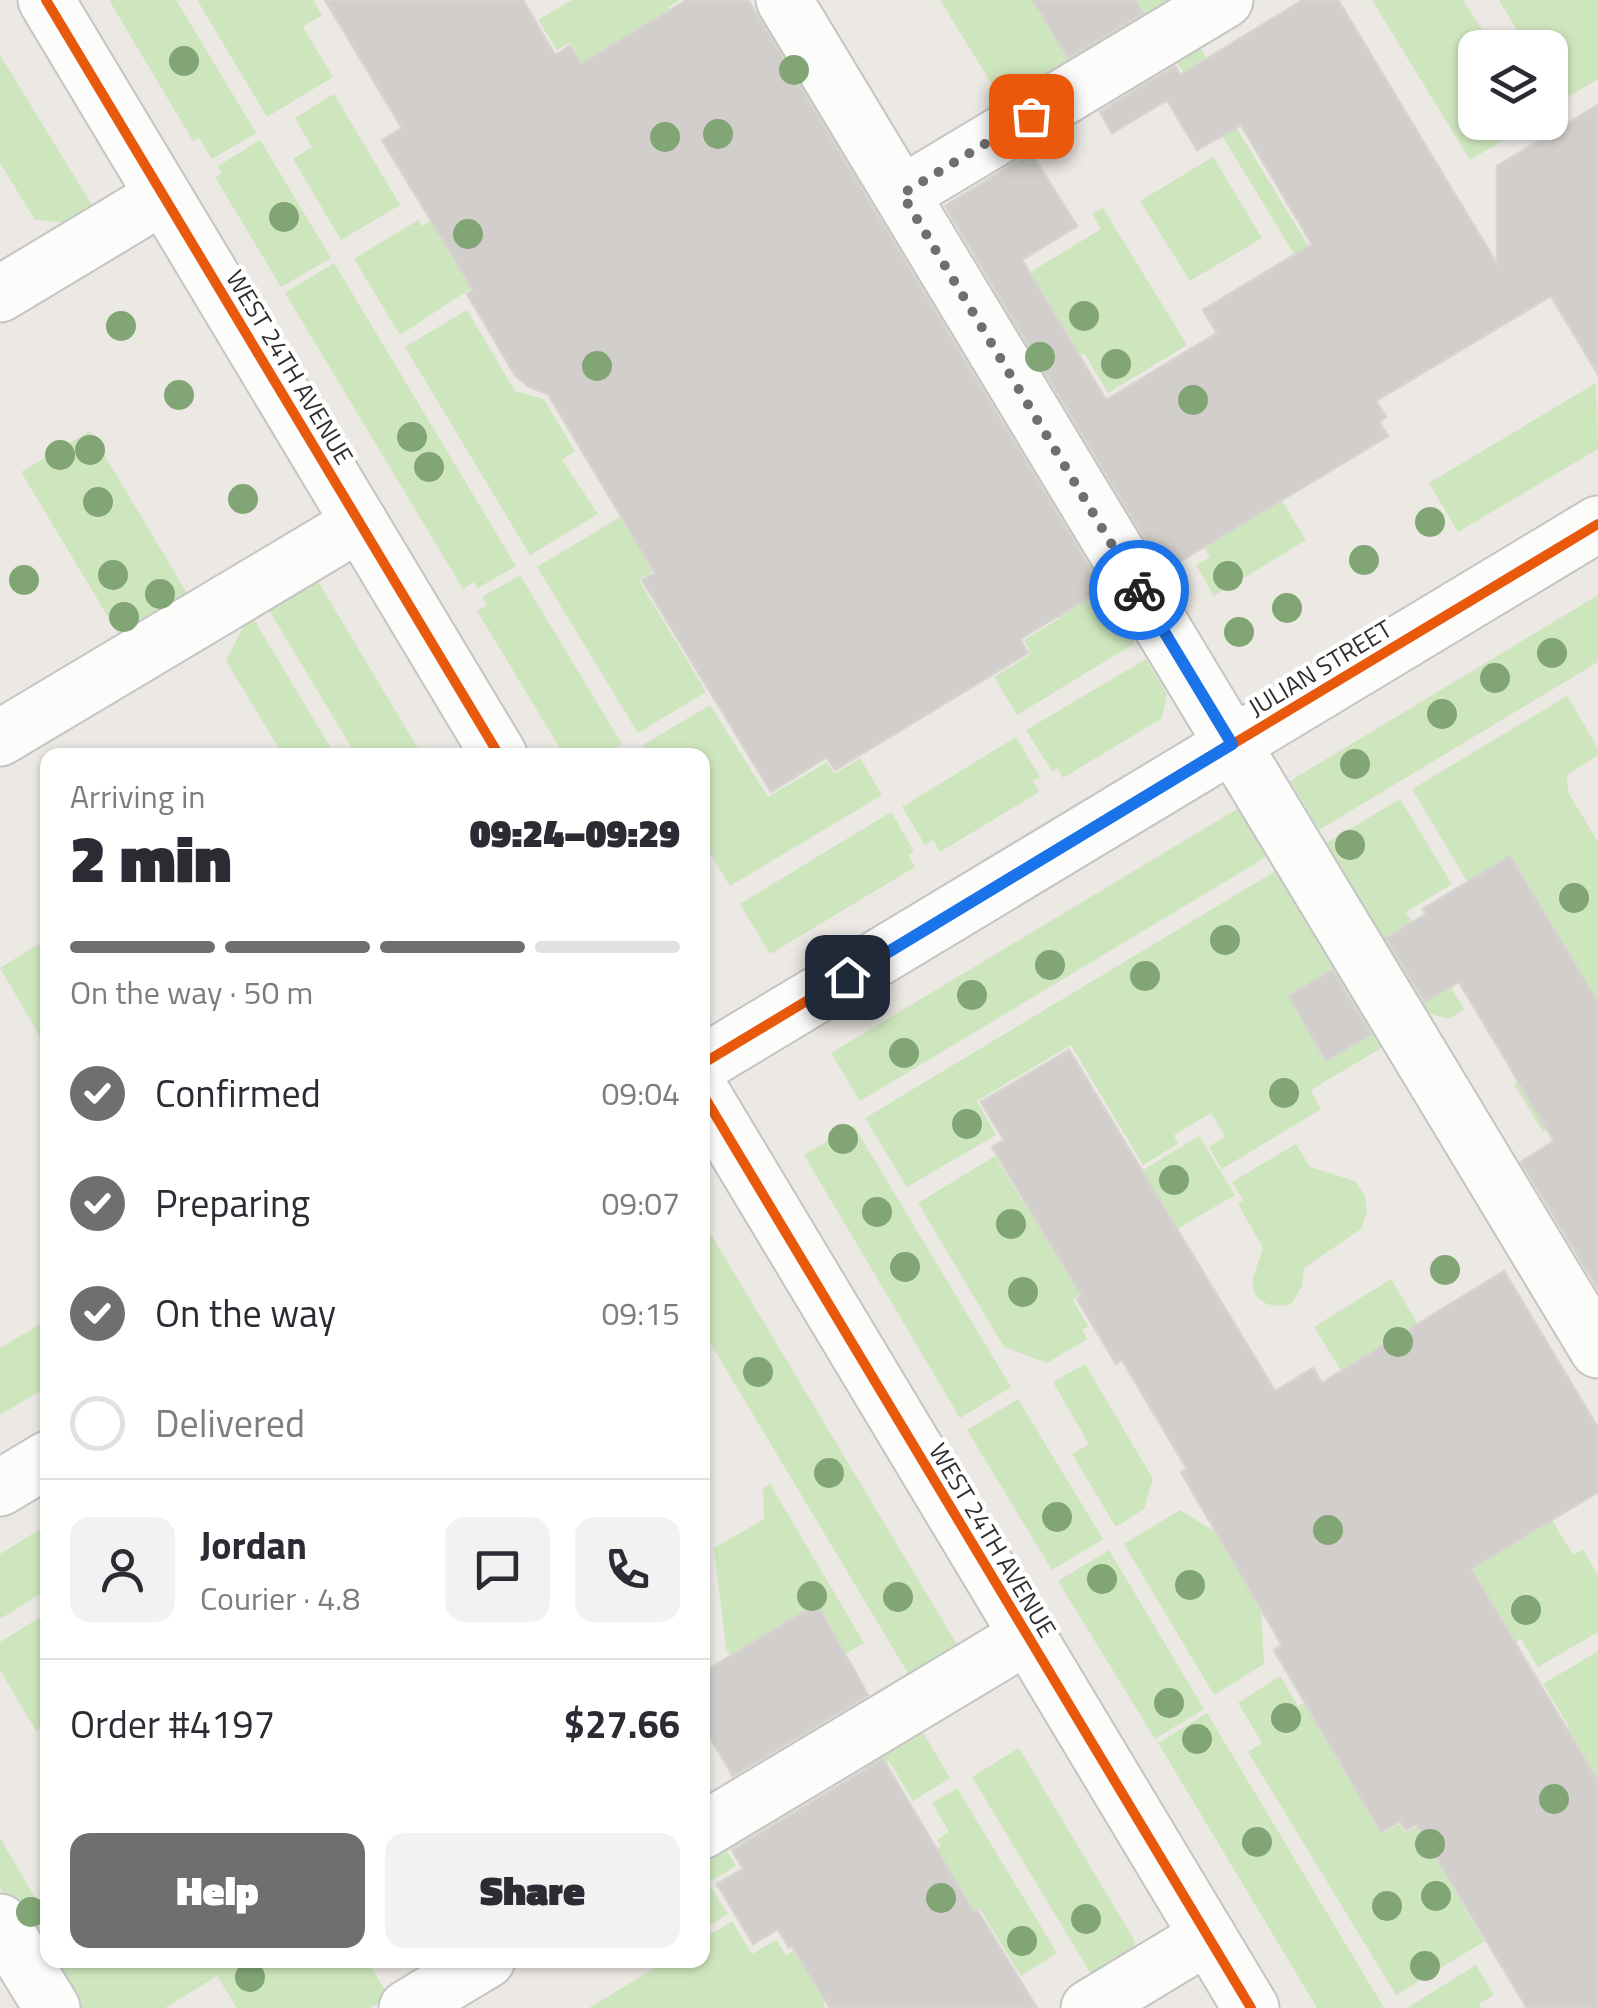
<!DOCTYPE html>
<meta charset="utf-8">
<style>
:root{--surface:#fff;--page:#f2f2f3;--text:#2b2b33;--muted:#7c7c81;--line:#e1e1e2;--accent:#706f6e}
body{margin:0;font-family:"Titillium Web",sans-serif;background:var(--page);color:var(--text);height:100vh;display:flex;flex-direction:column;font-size:38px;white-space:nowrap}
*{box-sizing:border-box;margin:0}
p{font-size:32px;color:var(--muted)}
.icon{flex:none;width:55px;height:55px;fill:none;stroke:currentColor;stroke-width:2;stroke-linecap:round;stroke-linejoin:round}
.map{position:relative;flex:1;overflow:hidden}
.panel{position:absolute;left:40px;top:748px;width:670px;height:1220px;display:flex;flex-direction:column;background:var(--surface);border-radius:20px;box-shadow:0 2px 8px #0004}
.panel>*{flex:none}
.controls{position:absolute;left:1458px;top:30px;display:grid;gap:20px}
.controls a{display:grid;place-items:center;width:110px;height:110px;border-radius:20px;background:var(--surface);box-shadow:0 2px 8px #0004;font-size:50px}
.pin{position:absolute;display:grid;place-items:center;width:85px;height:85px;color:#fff;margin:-42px;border-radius:20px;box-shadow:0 5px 15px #0006}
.courier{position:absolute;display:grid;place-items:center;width:100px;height:100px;margin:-50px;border:8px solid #1a73e8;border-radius:50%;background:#fff;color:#222;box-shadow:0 2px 12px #0007}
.summary em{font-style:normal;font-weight:800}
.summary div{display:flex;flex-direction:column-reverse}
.summary{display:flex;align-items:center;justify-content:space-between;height:170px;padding:0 30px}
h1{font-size:65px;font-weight:800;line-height:75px}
.bar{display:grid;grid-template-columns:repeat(4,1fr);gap:15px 10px;align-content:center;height:120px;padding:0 30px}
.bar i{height:12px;border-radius:8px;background:var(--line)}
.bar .current{background:var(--accent)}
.bar p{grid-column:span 4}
.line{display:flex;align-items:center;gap:25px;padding:0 30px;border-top:2px solid var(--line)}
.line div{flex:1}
.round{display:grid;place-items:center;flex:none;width:105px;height:105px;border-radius:20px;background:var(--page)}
ol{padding:0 30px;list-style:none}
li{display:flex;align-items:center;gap:30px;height:110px}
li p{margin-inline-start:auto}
li .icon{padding:10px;border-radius:50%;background:var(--accent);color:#fff;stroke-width:4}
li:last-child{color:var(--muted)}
li i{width:55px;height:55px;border:5px solid var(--line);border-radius:50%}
.action{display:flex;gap:20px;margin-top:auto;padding:20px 30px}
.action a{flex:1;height:115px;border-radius:20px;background:var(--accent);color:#fff;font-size:40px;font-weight:800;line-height:115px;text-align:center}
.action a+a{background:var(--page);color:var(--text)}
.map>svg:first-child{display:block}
.green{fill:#cee6be}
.building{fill:#d1cecb;stroke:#d7d4d0;stroke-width:2.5}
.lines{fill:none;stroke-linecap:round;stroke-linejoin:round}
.minor-casing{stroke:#c5c4c5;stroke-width:59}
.minor{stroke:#fcfcfb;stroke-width:55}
.cycleway-casing{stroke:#fff;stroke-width:16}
.cycleway{stroke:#e8590c;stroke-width:10}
.tree{fill:#82a575}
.done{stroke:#706f6e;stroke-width:10;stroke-dasharray:0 18}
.route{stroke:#1a73e8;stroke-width:12}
.labels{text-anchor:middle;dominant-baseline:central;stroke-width:9;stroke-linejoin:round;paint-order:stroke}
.street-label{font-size:25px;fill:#2e2e2e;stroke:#fff}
</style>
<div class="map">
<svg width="1598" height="2008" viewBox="0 0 1598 2008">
<rect width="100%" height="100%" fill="#ece8e4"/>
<g class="green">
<polygon points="109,0 176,0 256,133 212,159 199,138 193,141"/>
<polygon points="197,0 313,0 322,15 303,27 333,77 267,117"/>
<polygon points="572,0 679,0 668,8 712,82 792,34 840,113 675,213 570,43 557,50 538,20"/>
<polygon points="940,0 1176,0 1004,104"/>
<polygon points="1372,0 1463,0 1493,47 1475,48 1475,122 1532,123 1470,160"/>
<polygon points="1499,0 1598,0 1598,79 1560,102 1550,85 1550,48 1527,47"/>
<polygon points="1194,37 1206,57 1197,63 1332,285 1295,284 1282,262 1294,254 1171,52"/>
<polygon points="0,55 95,210 73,223 35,220 0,163"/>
<polygon points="334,94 400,205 341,240 293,159 312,147 295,118"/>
<polygon points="260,140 331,258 281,287 215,177 222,173 218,166"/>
<polygon points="1213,157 1262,238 1190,281 1140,201"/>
<polygon points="1103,208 1187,345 1108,393 1084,353 1036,382 985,300 1101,229 1092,214"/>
<polygon points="445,213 479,283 400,335 354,259 418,220 422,226"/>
<polygon points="334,263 516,566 478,588 474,582 463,589 285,293"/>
<polygon points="467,310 515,391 544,399 575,451 562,460 598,514 530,555 405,347"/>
<polygon points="1190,350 1306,540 1214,596 1196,565 1210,557 1198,537"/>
<polygon points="1596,383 1598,449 1458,532 1429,483"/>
<polygon points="90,431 187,593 119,635 21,472"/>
<polygon points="713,461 752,512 639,580 706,692 638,733 537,567"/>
<polygon points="1041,490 1135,643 1017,715 994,677 1031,654 1024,640 1060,618 998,515"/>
<polygon points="313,573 422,755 356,755 264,602"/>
<polygon points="520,575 622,744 604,755 564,755 477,611 487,606 482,597"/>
<polygon points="1598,595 1598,662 1319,830 1290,781"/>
<polygon points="250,613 335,755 283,755 226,661"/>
<polygon points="1146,659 1167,694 1162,718 1063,778 1057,768 1052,771 1026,730"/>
<polygon points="1567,696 1598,748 1598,755 1567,775 1568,792 1598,842 1598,1071 1571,1115 1543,1132 1514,1084 1546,1064 1510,856 1467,881 1412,789"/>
<polygon points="710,705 768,797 827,762 834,774 860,758 882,795 730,886 703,842 702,755 649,755 643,745"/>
<polygon points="1016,737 1040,777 1033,781 1039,792 940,852 933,840 925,845 902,807"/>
<polygon points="1400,799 1452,884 1406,912 1464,1009 1449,1019 1426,1013 1323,845"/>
<polygon points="1247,803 1276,851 860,1101 831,1053"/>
<polygon points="891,812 914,851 908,855 915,867 770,954 740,904"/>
<polygon points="1287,864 1393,1041 1311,1090 1321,1109 1222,1169 1209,1147 1225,1136 1211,1113 1174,1135 1178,1144 1143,1165 1071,1045 977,1101 996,1135 907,1187 865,1118"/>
<polygon points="47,939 48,1041 44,1043 0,968"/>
<polygon points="854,1126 1011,1387 960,1418 804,1155"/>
<polygon points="1199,1136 1235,1195 1165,1236 1074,1282 1081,1294 1073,1300 1088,1326 1082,1330 1087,1339 1047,1363 1004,1347 918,1203 995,1156 1023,1203 1035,1197 1052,1225"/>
<path d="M1296,1144L1310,1167L1355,1181L1365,1195L1367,1212L1361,1229L1304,1268L1302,1286L1292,1303C1273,1311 1250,1302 1253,1279C1255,1269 1260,1258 1263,1248L1238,1204L1243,1200L1232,1182Z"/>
<polygon points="703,1221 961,1651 912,1680 703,1331"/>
<polygon points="1391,1279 1455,1386 1355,1393 1314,1327"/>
<polygon points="47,1320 47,1387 0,1415 0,1348"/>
<polygon points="1085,1364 1153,1479 1144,1509 1116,1527 1072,1454 1089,1444 1053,1382"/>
<polygon points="1018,1399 1103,1539 1052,1570 967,1430"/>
<polygon points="770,1484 864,1643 760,1705 726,1648 714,1548 764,1519 763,1488"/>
<polygon points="1180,1510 1238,1546 1260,1592 1264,1664 1214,1695 1124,1544"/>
<polygon points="1427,1515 1549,1515 1573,1555 1583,1550 1598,1575 1598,1632 1538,1667 1521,1639 1491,1657"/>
<polygon points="47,1525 47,1590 0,1619 0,1554"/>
<polygon points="1109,1550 1204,1709 1155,1739 1058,1581"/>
<polygon points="47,1613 47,1724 36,1731 0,1670 0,1642"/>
<polygon points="1598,1651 1598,1824 1540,1746 1569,1727 1543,1684"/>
<polygon points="1367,1664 1356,1750 1338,1762 1382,1834 1399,1824 1405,1833 1539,1752 1586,1831 1463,1906 1485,1941 1396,1995 1248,1752 1262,1743 1238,1703 1280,1676 1298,1706"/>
<polygon points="1207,1713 1384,2008 1317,2008 1158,1743"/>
<polygon points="915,1719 950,1778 913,1801 889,1761 870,1772 864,1767 727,1851 736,1866 708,1883 728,1914 703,1930 703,1849"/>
<polygon points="1019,1748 1135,1941 1132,1956 1094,1979 972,1777"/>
<polygon points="957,1788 1057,1953 1021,1976 979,1908 823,2003 825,2008 589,2008 668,1960 702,1960 703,1939 732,1921 752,1954 776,1940 786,1955 926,1870 920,1859 941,1846 937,1840 949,1832 932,1803"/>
<polygon points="0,1838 47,1918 47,1926 30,1937 0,1887"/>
<polygon points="47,1931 48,1960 367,1960 389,1997 370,2008 237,2008 217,1976 165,2008 75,2008 33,1940"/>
<polygon points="1476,1965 1494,1995 1479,2004 1481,2008 1407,2008"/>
</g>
<g class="building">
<polygon points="325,0 523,0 555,55 570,46 581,64 687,0 748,0 1103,589 1020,639 1028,653 835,770 827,757 771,792 642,580 655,573 548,394 529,387 515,375 467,294 473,290 382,140 402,128"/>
<polygon points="1033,0 1135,0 1143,13 1068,58"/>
<polygon points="1303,0 1338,0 1497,264 1497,166 1598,105 1598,374 1551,296 1376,401 1386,417 1379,422 1388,436 1164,571 945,206 1031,153 1077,226 1022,260 1106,400 1217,333 1203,310 1312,244 1241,125 1197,150 1167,100 1112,133 1100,112 1175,66 1180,75"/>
<polygon points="1510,856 1598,1002 1598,1289 1521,1162 1554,1141 1459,982 1425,1002 1386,938 1426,914 1423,909"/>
<polygon points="1332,970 1371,1034 1326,1061 1289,996"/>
<polygon points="1069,1050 1275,1391 1313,1368 1322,1383 1504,1271 1598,1428 1598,1492 1471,1569 1598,1781 1598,2008 1527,2008 1416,1824 1406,1830 1400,1821 1381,1832 1274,1650 1282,1645 1181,1472 1187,1469 1122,1360 1116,1364 1077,1299 1082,1296 992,1147 1004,1140 981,1102"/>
<polygon points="817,1604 868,1695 733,1776 702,1724 702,1673"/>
<polygon points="883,1759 974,1912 977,1910 1037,2008 830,2008 792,1946 789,1948 778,1929 753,1944 717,1884 743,1869 732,1850"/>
</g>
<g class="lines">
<g class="minor-casing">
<g id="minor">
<polyline points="46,0 499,755"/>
<polyline points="784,0 1598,1350"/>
<polyline points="902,194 1225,0"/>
<polyline points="0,294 163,196"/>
<polyline points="0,738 360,523"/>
<polyline points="702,1064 1598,524"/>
<polyline points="702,1093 1251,2008"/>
<polyline points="0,1488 48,1459"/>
<polyline points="702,1831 1027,1636"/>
<polyline points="0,1922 52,2008"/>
<polyline points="407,2008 487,1960"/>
<polyline points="1089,2008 1208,1936"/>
</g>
</g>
<use href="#minor" class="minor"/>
<g class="cycleway-casing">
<g id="cycleway">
<polyline points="46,0 499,755"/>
<polyline points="702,1064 1598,524"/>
<polyline points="702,1093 1251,2008"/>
</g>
</g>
<use href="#cycleway" class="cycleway"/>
</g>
<g class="tree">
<circle cx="184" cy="61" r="15"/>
<circle cx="794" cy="70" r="15"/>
<circle cx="718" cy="134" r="15"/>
<circle cx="665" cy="137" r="15"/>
<circle cx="284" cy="217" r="15"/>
<circle cx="468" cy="234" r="15"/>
<circle cx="1084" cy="316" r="15"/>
<circle cx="121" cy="326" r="15"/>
<circle cx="1040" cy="357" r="15"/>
<circle cx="1116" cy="364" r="15"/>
<circle cx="597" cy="366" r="15"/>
<circle cx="179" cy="395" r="15"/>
<circle cx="1193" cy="400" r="15"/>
<circle cx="412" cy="437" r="15"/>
<circle cx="90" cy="450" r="15"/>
<circle cx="60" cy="455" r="15"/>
<circle cx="429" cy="467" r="15"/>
<circle cx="243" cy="499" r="15"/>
<circle cx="98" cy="502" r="15"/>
<circle cx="1430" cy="522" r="15"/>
<circle cx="1364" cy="560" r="15"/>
<circle cx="113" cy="575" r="15"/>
<circle cx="1228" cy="576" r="15"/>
<circle cx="24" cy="580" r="15"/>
<circle cx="160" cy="594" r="15"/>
<circle cx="1287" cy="608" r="15"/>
<circle cx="124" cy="617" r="15"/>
<circle cx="1239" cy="632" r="15"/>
<circle cx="1552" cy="653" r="15"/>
<circle cx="1495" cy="678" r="15"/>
<circle cx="1442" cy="714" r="15"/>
<circle cx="1355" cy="764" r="15"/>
<circle cx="1350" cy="845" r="15"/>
<circle cx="1574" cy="898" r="15"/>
<circle cx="1225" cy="940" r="15"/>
<circle cx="1050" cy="965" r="15"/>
<circle cx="1145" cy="976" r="15"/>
<circle cx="972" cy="995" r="15"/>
<circle cx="904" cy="1053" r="15"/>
<circle cx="1284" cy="1093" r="15"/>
<circle cx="967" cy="1124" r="15"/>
<circle cx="843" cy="1139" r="15"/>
<circle cx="1174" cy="1180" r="15"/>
<circle cx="877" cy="1212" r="15"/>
<circle cx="1011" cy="1224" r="15"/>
<circle cx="905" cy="1267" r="15"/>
<circle cx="1445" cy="1270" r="15"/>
<circle cx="1023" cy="1292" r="15"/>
<circle cx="1398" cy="1342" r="15"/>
<circle cx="758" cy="1372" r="15"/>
<circle cx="829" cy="1473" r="15"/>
<circle cx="1057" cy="1517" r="15"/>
<circle cx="1328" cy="1530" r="15"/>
<circle cx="1102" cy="1579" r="15"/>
<circle cx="1190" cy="1585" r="15"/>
<circle cx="812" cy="1596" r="15"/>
<circle cx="898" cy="1597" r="15"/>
<circle cx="1526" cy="1610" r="15"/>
<circle cx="1169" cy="1703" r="15"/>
<circle cx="1286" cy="1718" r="15"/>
<circle cx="1197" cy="1739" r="15"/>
<circle cx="1554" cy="1799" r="15"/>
<circle cx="1257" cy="1842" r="15"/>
<circle cx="1430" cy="1844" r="15"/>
<circle cx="1436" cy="1896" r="15"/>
<circle cx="941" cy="1898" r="15"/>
<circle cx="1387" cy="1906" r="15"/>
<circle cx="31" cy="1912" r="15"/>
<circle cx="1086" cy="1919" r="15"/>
<circle cx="1022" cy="1941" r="15"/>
<circle cx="1425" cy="1966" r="15"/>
<circle cx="250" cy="1977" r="15"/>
</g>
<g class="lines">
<polyline class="done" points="1031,116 902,194 1139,590"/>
<polyline class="route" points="847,977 1232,744 1139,590"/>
</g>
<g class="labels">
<g class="street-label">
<text transform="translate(290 367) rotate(59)">WEST 24TH AVENUE</text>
<text transform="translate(1320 668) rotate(-31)">JULIAN STREET</text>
<text transform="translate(993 1540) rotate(59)">WEST 24TH AVENUE</text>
</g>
</g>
</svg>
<div class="controls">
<a><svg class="icon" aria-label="layers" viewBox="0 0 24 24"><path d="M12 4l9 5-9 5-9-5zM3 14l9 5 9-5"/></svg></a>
</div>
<div class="pin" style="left:1031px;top:116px;background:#ea580c"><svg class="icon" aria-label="bag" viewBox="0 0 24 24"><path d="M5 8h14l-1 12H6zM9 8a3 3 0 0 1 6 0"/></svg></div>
<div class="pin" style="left:847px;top:977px;background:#1f2937"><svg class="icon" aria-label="home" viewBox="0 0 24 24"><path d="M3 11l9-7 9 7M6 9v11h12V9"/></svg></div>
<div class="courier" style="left:1139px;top:590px"><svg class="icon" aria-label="bike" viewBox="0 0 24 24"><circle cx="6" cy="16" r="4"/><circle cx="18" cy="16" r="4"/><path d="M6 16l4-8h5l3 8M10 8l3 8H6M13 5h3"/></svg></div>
<section class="panel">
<div class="summary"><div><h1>2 min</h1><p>Arriving in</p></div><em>09:24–09:29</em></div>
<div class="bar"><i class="current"></i><i class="current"></i><i class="current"></i><i></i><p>On the way · 50 m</p></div>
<ol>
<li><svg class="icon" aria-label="check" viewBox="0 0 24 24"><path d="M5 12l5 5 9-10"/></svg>Confirmed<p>09:04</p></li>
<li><svg class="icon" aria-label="check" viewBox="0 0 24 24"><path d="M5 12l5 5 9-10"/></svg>Preparing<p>09:07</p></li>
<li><svg class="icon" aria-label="check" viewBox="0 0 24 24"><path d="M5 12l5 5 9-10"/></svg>On the way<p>09:15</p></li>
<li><i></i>Delivered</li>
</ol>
<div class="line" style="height:180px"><a class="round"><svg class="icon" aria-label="person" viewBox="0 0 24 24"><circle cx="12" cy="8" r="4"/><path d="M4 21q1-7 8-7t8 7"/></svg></a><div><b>Jordan</b><p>Courier · 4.8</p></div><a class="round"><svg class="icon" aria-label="chat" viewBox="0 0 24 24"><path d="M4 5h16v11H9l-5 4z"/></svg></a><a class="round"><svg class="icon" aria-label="phone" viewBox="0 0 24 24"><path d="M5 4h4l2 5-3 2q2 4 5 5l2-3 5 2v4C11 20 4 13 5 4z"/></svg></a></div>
<div class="line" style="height:130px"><div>Order #4197</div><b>$27.66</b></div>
<div class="action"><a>Help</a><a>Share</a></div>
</section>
</div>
